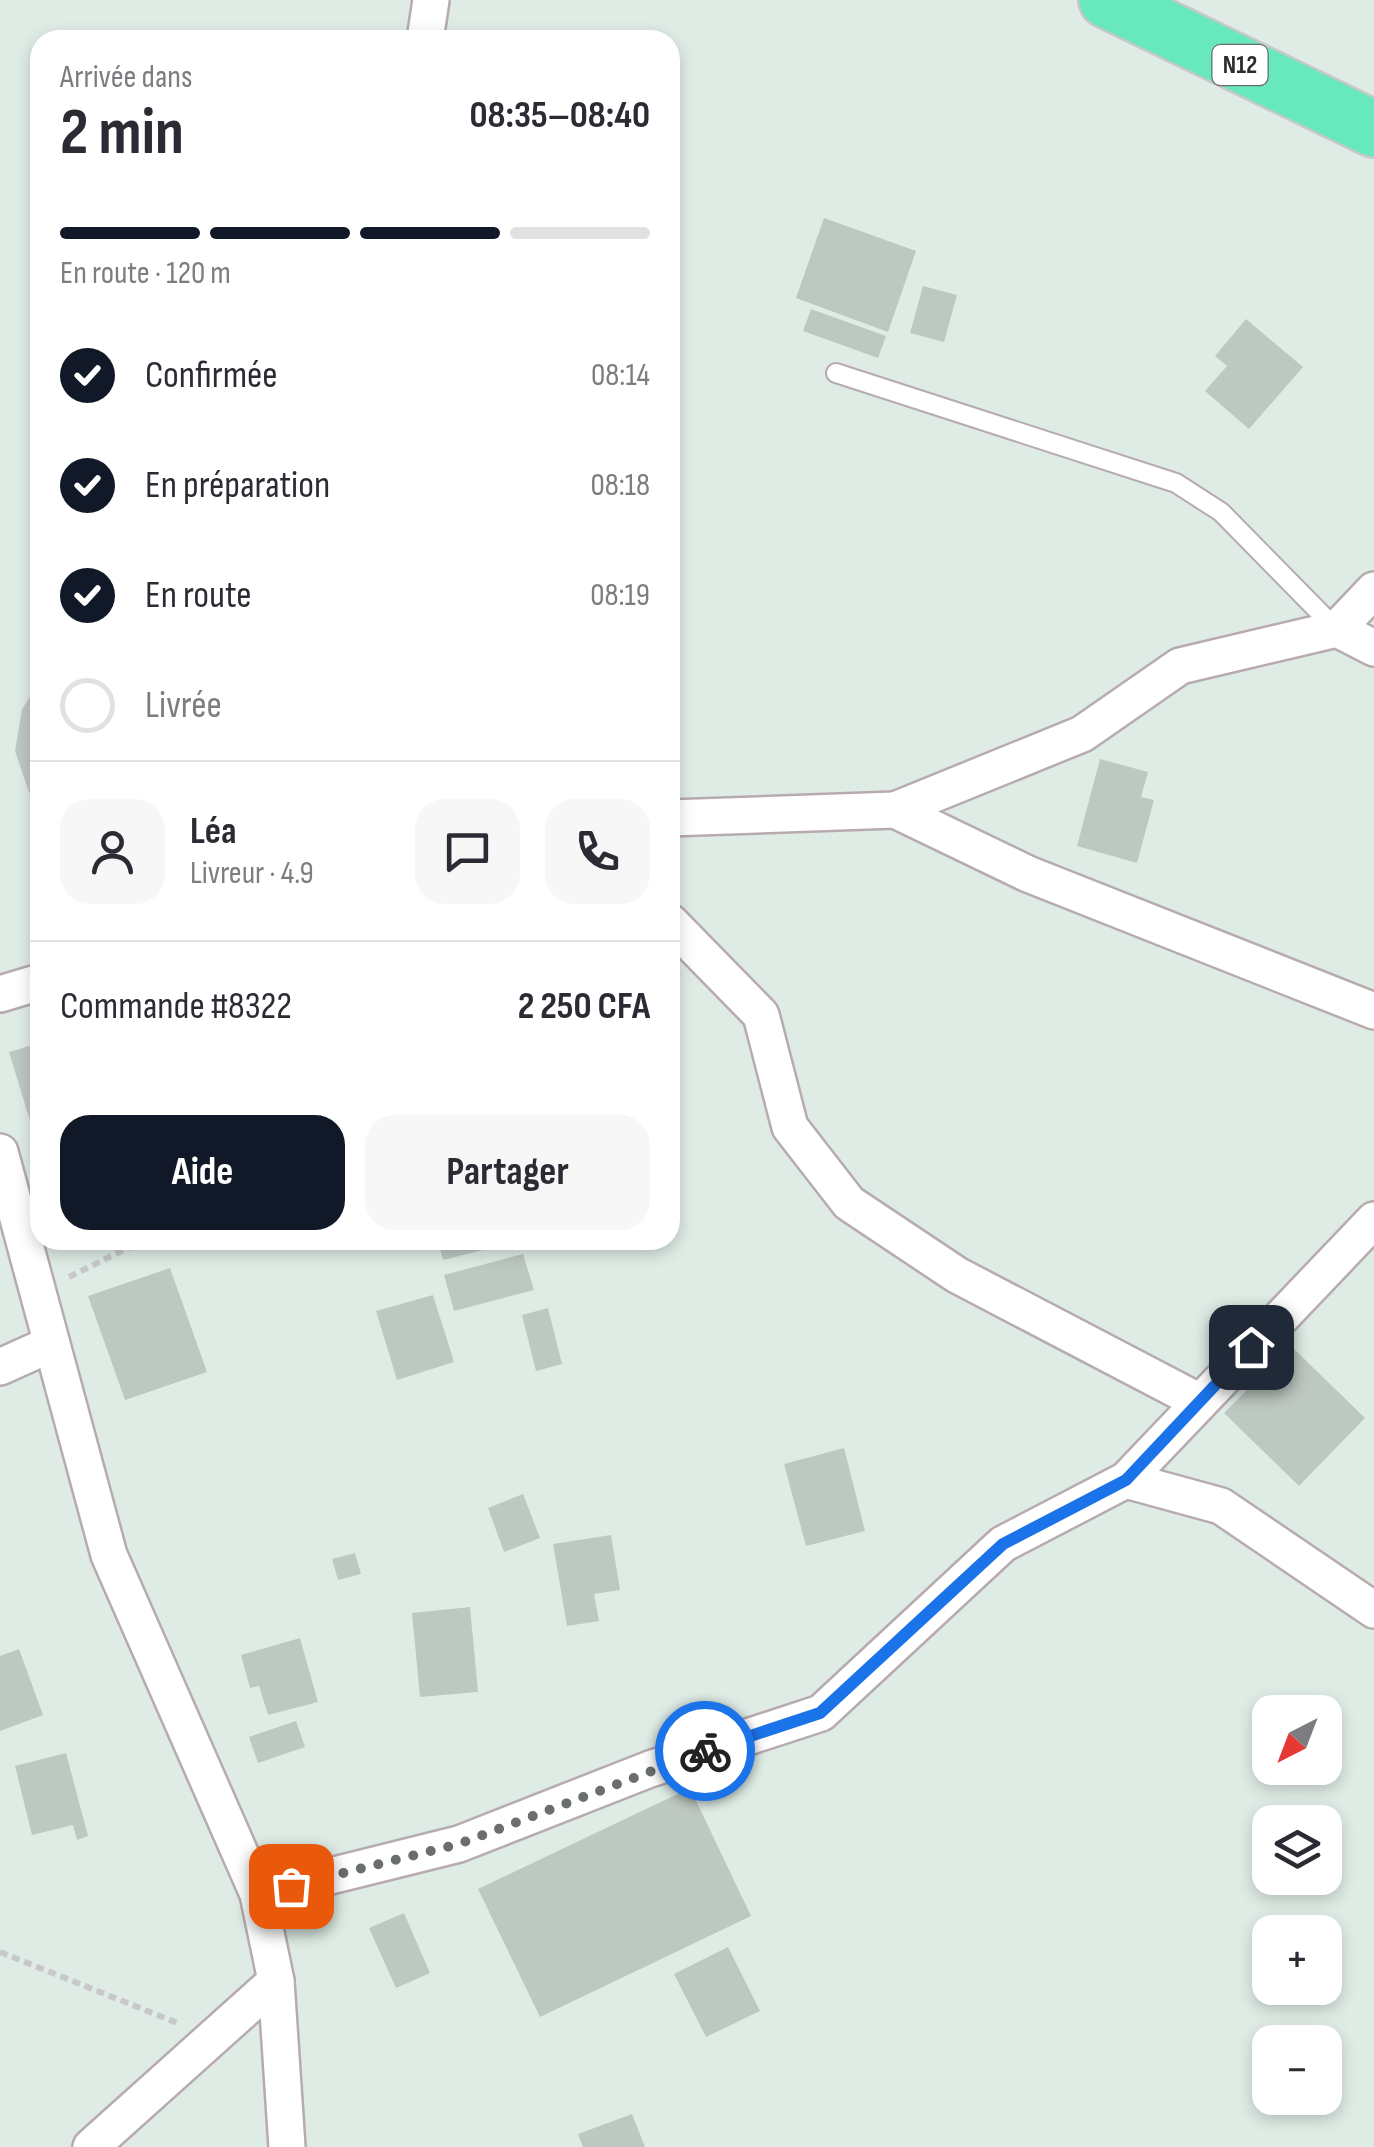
<!DOCTYPE html>
<html lang="fr">
<meta charset="utf-8">
<style>
:root{--surface:#fff;--page:#f7f7f7;--text:#2b2b33;--muted:#7c7c81;--line:#e1e1e2;--accent:#111827}
body{margin:0;font-family:"Sofia Sans Condensed",sans-serif;background:var(--page);color:var(--text);height:100vh;display:flex;flex-direction:column;font-size:38px;white-space:nowrap}
*{box-sizing:border-box;margin:0}
p{font-size:32px;color:var(--muted)}
.icon{flex:none;width:55px;height:55px;fill:none;stroke:currentColor;stroke-width:2;stroke-linecap:round;stroke-linejoin:round}
.map{position:relative;flex:1;overflow:hidden}
.details{position:absolute;left:30px;top:30px;width:650px;height:1220px;display:flex;flex-direction:column;background:var(--surface);border-radius:30px;box-shadow:0 5px 15px #0003}
.details>*{flex:none}
.needle{width:65px;rotate:222deg}
.tools{position:absolute;left:1252px;top:1695px;display:grid;gap:20px}
.tools a{display:grid;place-items:center;width:90px;height:90px;border-radius:20px;background:var(--surface);box-shadow:0 5px 15px #0003;font-size:50px}
.pin{position:absolute;display:grid;place-items:center;width:85px;height:85px;color:#fff;margin:-42px;border-radius:20px;box-shadow:0 5px 15px #0006}
.courier{position:absolute;display:grid;place-items:center;width:100px;height:100px;margin:-50px;border:8px solid #1a73e8;border-radius:50%;background:#fff;color:#222;box-shadow:0 2px 12px #0007}
.overview em{font-style:normal;font-weight:700}
.overview div{display:flex;flex-direction:column-reverse}
.overview{display:flex;align-items:center;justify-content:space-between;height:170px;padding:0 30px}
h1{font-size:65px;font-weight:700;line-height:75px}
.bar{display:grid;grid-template-columns:repeat(4,1fr);gap:15px 10px;align-content:center;height:120px;padding:0 30px}
.bar i{height:12px;border-radius:8px;background:var(--line)}
.bar .selected{background:var(--accent)}
.bar p{grid-column:span 4}
.line{display:flex;align-items:center;gap:25px;padding:0 30px;border-top:2px solid var(--line)}
.line div{flex:1}
.round{display:grid;place-items:center;flex:none;width:105px;height:105px;border-radius:30px;background:var(--page)}
ol{padding:0 30px;list-style:none}
li{display:flex;align-items:center;gap:30px;height:110px}
li p{margin-inline-start:auto}
li .icon{padding:10px;border-radius:50%;background:var(--accent);color:#fff;stroke-width:4}
li:last-child{color:var(--muted)}
li i{width:55px;height:55px;border:5px solid var(--line);border-radius:50%}
.button{display:flex;gap:20px;margin-top:auto;padding:20px 30px}
.button a{flex:1;height:115px;border-radius:30px;background:var(--accent);color:#fff;font-size:40px;font-weight:700;line-height:115px;text-align:center}
.button a+a{background:var(--page);color:var(--text)}
.map>svg:first-child{display:block}
.building{fill:#bec8c2}
.lines{fill:none;stroke-linecap:round;stroke-linejoin:round}
.service-casing{stroke:#b7abae;stroke-width:22}
.minor-casing{stroke:#b7abae;stroke-width:40}
.primary-casing{stroke:#c8c8c8;stroke-width:60}
.path{stroke:#c8c8c8;stroke-width:6;stroke-dasharray:8 5;stroke-linecap:butt}
.service{stroke:#fff;stroke-width:18}
.minor{stroke:#fff;stroke-width:35}
.primary{stroke:#67e8bd;stroke-width:55}
.done{stroke:#6a6f6c;stroke-width:10;stroke-dasharray:0 18}
.route{stroke:#1a73e8;stroke-width:12}
.labels{text-anchor:middle;dominant-baseline:central;stroke-width:8;stroke-linejoin:round;paint-order:stroke}
.shield{fill:#fff;stroke:#6b6b6b;stroke-width:2.5}
.shield-label{font-size:25px;font-weight:bold;fill:#2b2b2b}
</style>
<div class="map">
<svg width="1374" height="2147" viewBox="0 0 1374 2147">
<rect width="100%" height="100%" fill="#dfece5"/>
<g class="building">
<polygon points="824,218 916,251 888,332 796,298"/>
<polygon points="923,286 957,295 944,342 910,333"/>
<polygon points="811,309 886,336 878,358 803,331"/>
<polygon points="1246,319 1303,367 1249,429 1205,391 1227,366 1215,356"/>
<polygon points="40,682 40,805 29,792 15,751 22,709"/>
<polygon points="1100,759 1148,772 1141,797 1154,800 1137,863 1077,846"/>
<polygon points="40,1043 40,1122 31,1124 9,1052"/>
<polygon points="438,1240 506,1240 507,1244 443,1260"/>
<polygon points="523,1254 534,1290 454,1311 444,1275"/>
<polygon points="170,1268 207,1372 125,1400 88,1296"/>
<polygon points="433,1295 454,1362 397,1380 376,1311"/>
<polygon points="548,1308 562,1364 536,1371 522,1315"/>
<polygon points="1291,1346 1365,1418 1299,1486 1224,1413"/>
<polygon points="844,1448 865,1531 806,1546 784,1464"/>
<polygon points="523,1494 540,1538 504,1552 488,1508"/>
<polygon points="611,1535 620,1590 594,1594 599,1621 567,1626 553,1544"/>
<polygon points="355,1553 361,1574 338,1580 332,1559"/>
<polygon points="470,1607 478,1692 420,1697 412,1613"/>
<polygon points="300,1638 318,1702 268,1715 259,1686 250,1688 241,1655"/>
<polygon points="19,1649 43,1715 0,1731 0,1656"/>
<polygon points="296,1721 305,1747 258,1763 249,1737"/>
<polygon points="66,1753 88,1836 77,1840 73,1825 32,1835 15,1766"/>
<polygon points="690,1788 751,1916 540,2017 478,1889"/>
<polygon points="404,1913 430,1973 396,1988 369,1928"/>
<polygon points="728,1947 760,2011 706,2037 674,1974"/>
<polygon points="632,2114 645,2147 583,2147 578,2134"/>
</g>
<g class="lines">
<g class="service-casing">
<polyline id="service" points="836,373 1176,483 1221,512 1336,629"/>
</g>
<g class="minor-casing">
<g id="minor">
<polyline points="425,40 431,0"/>
<polyline points="1337,629 1374,648"/>
<polyline points="895,810 1082,734 1180,666 1337,629 1374,590"/>
<polyline points="670,818 895,810 1028,874 1374,1011"/>
<polyline points="670,922 761,1015 790,1127 849,1203 957,1275 1200,1402"/>
<polyline points="0,994 40,982"/>
<polyline points="0,1152 109,1555 258,1894 276,1981 287,2147"/>
<polyline points="0,1367 51,1344"/>
<polyline points="1126,1480 1221,1506 1374,1610"/>
<polyline points="258,1894 459,1844 650,1769 821,1713 1003,1544 1126,1480 1374,1220"/>
<polyline points="91,2147 276,1981"/>
</g>
</g>
<g class="primary-casing">
<polyline id="primary" points="1107,0 1374,129"/>
</g>
<g class="path">
<polyline points="69,1277 144,1240"/>
<polyline points="0,1952 180,2024"/>
</g>
<use href="#service" class="service"/>
<use href="#minor" class="minor"/>
<use href="#primary" class="primary"/>
</g>
<g class="lines">
<polyline class="done" points="291,1886 459,1844 705,1751"/>
<polyline class="route" points="705,1751 820,1713 1003,1544 1126,1480 1251,1347"/>
</g>
<g class="labels">
<rect class="shield" x="1212.5" y="45" width="55" height="40" rx="8"/>
<g class="shield-label">
<text x="1240" y="65">N12</text>
</g>
</g>
</svg>
<div class="tools">
<a><svg class="needle" viewBox="-14 -14 28 28"><path d="M0-13l5 13h-10z" fill="#e53935"/><path d="M0 13l5-13h-10z" fill="#7c7c81"/></svg></a>
<a><svg class="icon" aria-label="layers" viewBox="0 0 24 24"><path d="M12 4l9 5-9 5-9-5zM3 14l9 5 9-5"/></svg></a>
<a>+</a>
<a>−</a>
</div>
<div class="pin" style="left:291px;top:1886px;background:#ea580c"><svg class="icon" aria-label="bag" viewBox="0 0 24 24"><path d="M5 8h14l-1 12H6zM9 8a3 3 0 0 1 6 0"/></svg></div>
<div class="pin" style="left:1251px;top:1347px;background:#1f2937"><svg class="icon" aria-label="home" viewBox="0 0 24 24"><path d="M3 11l9-7 9 7M6 9v11h12V9"/></svg></div>
<div class="courier" style="left:705px;top:1751px"><svg class="icon" aria-label="bike" viewBox="0 0 24 24"><circle cx="6" cy="16" r="4"/><circle cx="18" cy="16" r="4"/><path d="M6 16l4-8h5l3 8M10 8l3 8H6M13 5h3"/></svg></div>
<section class="details">
<div class="overview"><div><h1>2 min</h1><p>Arrivée dans</p></div><em>08:35–08:40</em></div>
<div class="bar"><i class="selected"></i><i class="selected"></i><i class="selected"></i><i></i><p>En route · 120 m</p></div>
<ol>
<li><svg class="icon" aria-label="check" viewBox="0 0 24 24"><path d="M5 12l5 5 9-10"/></svg>Confirmée<p>08:14</p></li>
<li><svg class="icon" aria-label="check" viewBox="0 0 24 24"><path d="M5 12l5 5 9-10"/></svg>En préparation<p>08:18</p></li>
<li><svg class="icon" aria-label="check" viewBox="0 0 24 24"><path d="M5 12l5 5 9-10"/></svg>En route<p>08:19</p></li>
<li><i></i>Livrée</li>
</ol>
<div class="line" style="height:180px"><a class="round"><svg class="icon" aria-label="person" viewBox="0 0 24 24"><circle cx="12" cy="8" r="4"/><path d="M4 21q1-7 8-7t8 7"/></svg></a><div><b>Léa</b><p>Livreur · 4.9</p></div><a class="round"><svg class="icon" aria-label="chat" viewBox="0 0 24 24"><path d="M4 5h16v11H9l-5 4z"/></svg></a><a class="round"><svg class="icon" aria-label="phone" viewBox="0 0 24 24"><path d="M5 4h4l2 5-3 2q2 4 5 5l2-3 5 2v4C11 20 4 13 5 4z"/></svg></a></div>
<div class="line" style="height:130px"><div>Commande #8322</div><b>2 250 CFA</b></div>
<div class="button"><a>Aide</a><a>Partager</a></div>
</section>
</div>
